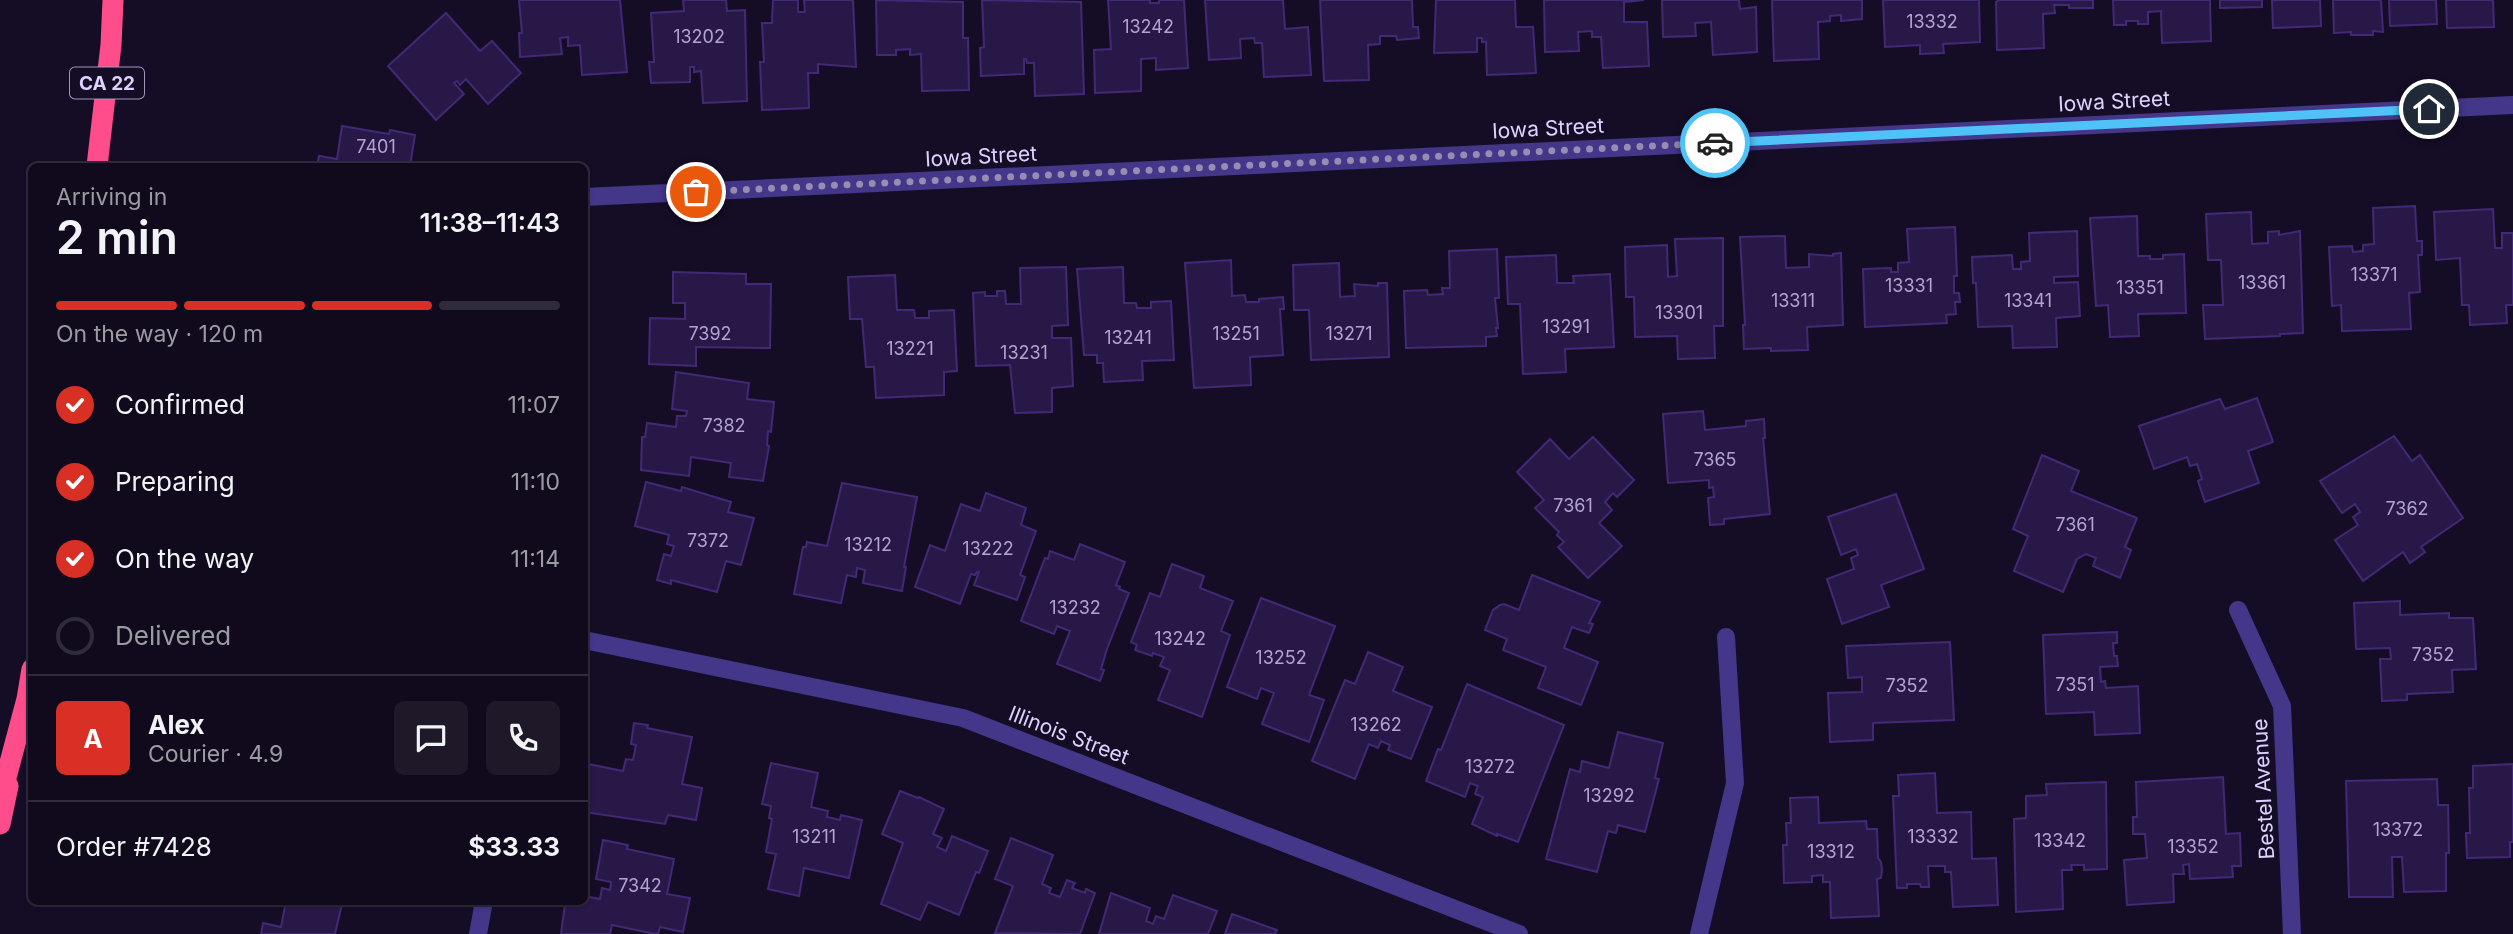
<!DOCTYPE html>
<meta charset="utf-8">
<style>
:root{--surface:#100a1c;--page:#1e1829;--text:#f1f3f6;--muted:#9c9aa3;--line:#302b3b;--accent:#d93025}
body{margin:0;font-family:Inter,sans-serif;background:var(--page);color:var(--text);height:100vh;display:flex;flex-direction:column;font-size:26px;white-space:nowrap}
*{box-sizing:border-box;margin:0}
p{font-size:23px;color:var(--muted)}
.icon{flex:none;width:38px;height:38px;fill:none;stroke:currentColor;stroke-width:2;stroke-linecap:round;stroke-linejoin:round}
.map{position:relative;flex:1;overflow:hidden}
.sheet{position:absolute;left:28px;top:163px;width:560px;height:742px;display:flex;flex-direction:column;background:var(--surface);border-radius:10px;box-shadow:0 2px 5px #0004,0 0 0 2px var(--line)}
.sheet>*{flex:none}
.pin{position:absolute;display:grid;place-items:center;width:60px;height:60px;color:#fff;margin:-30px;border:4px solid #fff;border-radius:50%;box-shadow:0 2px 7px #0007}
.courier{position:absolute;display:grid;place-items:center;width:70px;height:70px;margin:-35px;border:5px solid #4fc3f7;border-radius:50%;background:#fff;color:#222;box-shadow:0 2px 9px #0007}
.head em{font-style:normal;font-weight:600}
.head div{display:flex;flex-direction:column-reverse}
.head{display:flex;align-items:center;justify-content:space-between;height:119px;padding:0 28px}
h1{font-size:46px;font-weight:600;line-height:52px}
.bar{display:grid;grid-template-columns:repeat(4,1fr);gap:10px 7px;align-content:center;height:84px;padding:0 28px}
.bar i{height:9px;border-radius:5px;background:var(--line)}
.bar .selected{background:var(--accent)}
.bar p{grid-column:span 4}
.line{display:flex;align-items:center;gap:18px;padding:0 28px;border-top:2px solid var(--line)}
.line div{flex:1}
.round{display:grid;place-items:center;flex:none;width:74px;height:74px;border-radius:10px;background:var(--page)}
ol{padding:0 28px;list-style:none}
li{display:flex;align-items:center;gap:21px;height:77px}
li p{margin-inline-start:auto}
li .icon{padding:7px;border-radius:50%;background:var(--accent);color:#fff;stroke-width:4}
li:last-child{color:var(--muted)}
li i{width:38px;height:38px;border:4px solid var(--line);border-radius:50%}
.map>svg:first-child{display:block}
.building{fill:#281848;stroke:#422975;stroke-width:2}
.lines{fill:none;stroke-linecap:round;stroke-linejoin:round}
.minor{stroke:#443688;stroke-width:18}
.motorway{stroke:#ff4d8b;stroke-width:21}
.done{stroke:#978db3;stroke-width:7;stroke-dasharray:0 12.6}
.route{stroke:#4fc3f7;stroke-width:9}
.labels{text-anchor:middle;dominant-baseline:central;stroke-width:6;stroke-linejoin:round;paint-order:stroke}
.number-label{font-size:18px;fill:#b0a4d1}
.shield{fill:#150d26;stroke:#a197be;stroke-width:2}
.shield-label{font-size:19px;font-weight:bold;fill:#ddd2ff}
.street-label{font-size:21px;fill:#ddd2ff;stroke:#150d26}
</style>
<div class="map">
<svg width="2513" height="934" viewBox="0 0 2513 934">
<rect width="100%" height="100%" fill="#150d26"/>
<g class="building">
<polygon points="519,0 620,0 627,72 582,75 580,45 568,46 568,37 560,38 562,54 520,57 519,33 522,33"/>
<polygon points="683,0 726,0 727,11 745,10 747,101 703,103 701,71 694,72 694,67 690,67 690,82 651,83 649,62 654,62 651,13 684,11"/>
<polygon points="773,0 798,0 798,12 805,12 804,0 853,0 856,67 818,64 818,73 808,73 809,108 762,110 760,62 764,62 762,23 772,23"/>
<polygon points="876,0 963,2 963,38 968,38 969,90 922,91 921,54 910,55 910,49 896,50 896,55 877,55"/>
<polygon points="982,0 1081,2 1084,94 1035,96 1034,63 1027,63 1026,59 1024,59 1024,74 981,76 980,48 984,47"/>
<polygon points="1108,0 1150,0 1150,3 1159,3 1159,0 1184,0 1188,68 1156,70 1156,58 1141,59 1141,91 1095,93 1094,50 1111,49"/>
<polygon points="1205,0 1283,0 1285,29 1308,27 1311,75 1264,77 1262,43 1255,43 1254,38 1240,39 1241,58 1209,60"/>
<polygon points="1320,0 1412,0 1413,27 1418,27 1419,38 1397,40 1396,36 1380,36 1380,44 1368,45 1369,80 1324,81"/>
<polygon points="1436,0 1515,0 1516,27 1533,27 1536,73 1487,75 1486,42 1482,42 1482,38 1477,38 1477,52 1434,53"/>
<polygon points="1544,0 1644,0 1624,2 1624,22 1647,22 1649,66 1603,68 1601,37 1592,37 1592,31 1578,32 1579,51 1545,52"/>
<polygon points="1662,0 1739,0 1740,9 1756,7 1757,52 1713,55 1711,22 1695,23 1696,36 1663,37"/>
<polygon points="1772,0 1862,0 1862,19 1841,21 1841,15 1830,16 1830,21 1818,22 1819,59 1774,61"/>
<polygon points="1883,0 1979,0 1980,42 1943,44 1944,53 1920,54 1920,45 1885,47"/>
<polygon points="1999,0 2093,0 2093,8 2069,8 2069,5 2054,5 2055,13 2043,14 2044,48 1997,50 1996,2"/>
<polygon points="2113,0 2210,0 2211,41 2162,43 2161,11 2148,12 2148,24 2138,24 2138,21 2126,21 2126,25 2114,25"/>
<polygon points="2220,0 2262,0 2262,7 2220,8"/>
<polygon points="2272,0 2320,0 2321,26 2273,28"/>
<polygon points="2333,0 2381,0 2383,32 2373,31 2373,35 2351,35 2351,32 2334,33"/>
<polygon points="2389,0 2436,0 2437,24 2390,26"/>
<polygon points="2446,0 2493,0 2494,27 2447,28"/>
<polygon points="446,13 480,51 492,41 521,73 488,104 466,79 460,85 457,81 454,83 464,94 436,120 388,66"/>
<polygon points="342,126 389,134 390,130 415,135 410,166 317,166 319,156 337,159"/>
<polygon points="2415,206 2417,241 2422,241 2422,255 2418,255 2420,292 2409,293 2411,329 2342,331 2341,305 2332,306 2329,247 2352,246 2353,252 2363,251 2363,245 2374,244 2373,208"/>
<polygon points="2493,209 2495,248 2502,248 2502,233 2513,233 2513,305 2506,305 2507,323 2470,325 2469,305 2462,305 2460,258 2436,260 2434,212"/>
<polygon points="2251,212 2252,244 2268,243 2268,232 2279,231 2279,235 2300,231 2303,333 2280,334 2280,336 2205,339 2203,305 2223,305 2221,260 2208,260 2206,214"/>
<polygon points="2137,216 2138,256 2150,256 2150,259 2163,259 2163,255 2184,254 2186,313 2138,314 2139,336 2110,337 2108,305 2096,306 2090,218"/>
<polygon points="1955,227 1957,276 1954,276 1954,293 1959,293 1960,302 1955,302 1956,314 1946,315 1947,323 1865,327 1863,269 1891,268 1891,272 1898,272 1898,263 1909,262 1907,229"/>
<polygon points="2077,231 2078,276 2054,277 2054,283 2078,282 2080,316 2056,318 2057,347 2013,348 2012,326 1978,327 1976,283 1973,283 1972,257 2012,255 2013,269 2021,269 2021,262 2030,261 2029,233"/>
<polygon points="1785,236 1786,268 1809,267 1809,254 1833,256 1833,254 1841,253 1843,325 1807,327 1808,350 1771,351 1771,348 1744,349 1743,325 1745,325 1740,237"/>
<polygon points="1723,238 1723,326 1714,326 1715,358 1678,359 1677,336 1635,337 1634,297 1626,297 1625,247 1667,245 1668,277 1677,276 1675,239"/>
<polygon points="1497,249 1499,298 1495,298 1498,328 1496,328 1497,336 1486,337 1486,346 1406,348 1404,291 1427,290 1428,295 1443,294 1442,288 1450,288 1449,251"/>
<polygon points="1556,255 1557,283 1574,283 1573,276 1610,274 1614,347 1565,349 1566,372 1523,374 1520,304 1508,304 1506,257"/>
<polygon points="1231,260 1232,296 1245,295 1246,302 1259,302 1259,299 1283,297 1284,309 1280,309 1283,355 1250,357 1251,385 1194,388 1185,263"/>
<polygon points="1339,263 1340,297 1355,296 1354,284 1378,286 1378,283 1387,283 1389,357 1311,360 1309,310 1294,310 1293,265"/>
<polygon points="1066,267 1068,325 1052,326 1052,338 1071,338 1073,386 1052,388 1052,412 1015,413 1010,365 976,366 973,293 985,292 985,296 997,296 997,291 1005,291 1006,304 1021,304 1020,268"/>
<polygon points="1123,267 1124,303 1136,303 1137,308 1151,308 1151,302 1171,301 1174,360 1142,361 1143,380 1104,382 1103,363 1097,363 1097,355 1084,355 1077,269"/>
<polygon points="673,272 746,274 746,284 771,284 770,348 696,347 696,366 649,364 650,318 685,319 685,303 673,303"/>
<polygon points="895,275 897,310 914,310 915,318 929,318 929,311 954,310 957,371 944,372 944,395 876,398 874,367 866,367 862,319 850,319 848,277"/>
<polygon points="676,372 749,383 747,399 774,402 771,432 768,431 767,445 769,446 763,481 729,477 731,463 691,457 689,476 641,470 642,437 645,437 647,423 676,427 677,416 686,416 687,411 672,409"/>
<polygon points="2257,398 2273,442 2248,451 2259,483 2205,502 2198,481 2202,479 2197,464 2190,466 2187,457 2154,469 2139,426 2220,399 2225,409"/>
<polygon points="1703,411 1705,430 1746,426 1746,421 1764,419 1765,438 1763,438 1770,514 1724,519 1724,524 1710,525 1708,498 1714,497 1713,487 1709,488 1709,480 1668,483 1663,414"/>
<polygon points="2394,436 2412,461 2420,455 2463,518 2421,547 2425,552 2410,563 2403,552 2363,581 2335,540 2358,525 2353,517 2360,512 2355,504 2342,513 2320,481"/>
<polygon points="1593,437 1634,480 1617,497 1613,493 1605,502 1612,510 1599,523 1622,546 1588,578 1558,547 1564,542 1557,535 1559,532 1535,508 1544,500 1517,472 1550,439 1569,459"/>
<polygon points="2042,455 2079,471 2071,491 2137,518 2125,547 2131,550 2120,578 2093,566 2096,558 2086,554 2077,559 2063,592 2014,571 2028,536 2013,529"/>
<polygon points="646,482 681,491 682,487 731,502 728,512 754,518 741,565 726,561 717,592 671,580 671,584 657,580 664,554 671,556 674,546 667,544 669,535 635,526"/>
<polygon points="842,483 917,497 904,567 906,567 902,591 863,583 865,570 857,568 856,577 847,575 841,603 794,594 803,547 806,547 807,542 827,546"/>
<polygon points="986,493 1026,508 1021,525 1036,531 1020,575 1025,577 1017,600 974,585 979,572 977,572 975,575 971,574 960,604 915,587 930,545 945,551 961,504 980,511"/>
<polygon points="1896,494 1924,569 1881,585 1889,607 1842,624 1827,579 1854,569 1851,558 1858,555 1856,549 1841,555 1828,517"/>
<polygon points="1080,544 1125,562 1116,585 1120,587 1119,589 1129,593 1107,649 1101,669 1104,670 1100,681 1057,664 1070,631 1057,626 1054,634 1021,621 1045,558 1048,559 1050,551 1074,560"/>
<polygon points="1172,564 1204,576 1200,588 1233,601 1221,631 1230,635 1202,717 1158,700 1170,670 1160,666 1164,657 1153,653 1152,656 1135,650 1137,645 1131,642 1150,593 1160,597"/>
<polygon points="1532,575 1600,602 1589,623 1593,624 1589,633 1572,627 1564,648 1598,662 1581,705 1538,688 1546,667 1503,650 1507,639 1485,630 1493,610 1500,605 1504,604 1519,610"/>
<polygon points="1261,598 1335,626 1309,695 1324,700 1309,742 1262,724 1274,693 1261,688 1257,699 1227,687"/>
<polygon points="2400,601 2400,615 2449,613 2449,618 2473,618 2476,669 2452,670 2453,692 2407,694 2407,700 2382,701 2380,659 2391,659 2390,648 2356,649 2354,603"/>
<polygon points="2117,632 2117,643 2113,643 2114,656 2117,656 2118,666 2100,667 2101,682 2105,681 2106,688 2138,686 2140,733 2095,735 2094,712 2046,714 2043,635"/>
<polygon points="1950,642 1954,720 1873,723 1873,740 1830,742 1828,693 1862,692 1862,677 1848,678 1846,646"/>
<polygon points="1368,652 1403,667 1393,691 1432,707 1411,759 1388,750 1390,745 1381,741 1378,748 1369,744 1355,779 1312,761 1345,680 1355,684"/>
<polygon points="1467,684 1564,725 1518,842 1497,834 1497,836 1472,824 1483,797 1475,794 1478,786 1470,783 1465,797 1426,781 1438,749 1441,750"/>
<polygon points="634,723 648,725 647,728 692,737 682,784 702,788 696,820 668,815 665,824 584,812 584,780 588,764 623,771 626,759 633,760 636,745 631,744"/>
<polygon points="1618,732 1663,743 1655,778 1659,779 1645,832 1618,825 1616,833 1608,831 1597,872 1546,859 1570,769 1580,772 1582,761 1609,768"/>
<polygon points="771,763 818,773 811,807 828,811 827,817 840,820 841,815 862,820 849,878 804,868 799,896 768,889 776,854 766,852 772,819 769,818 771,806 762,804"/>
<polygon points="2513,764 2513,842 2510,842 2510,857 2467,858 2466,833 2470,833 2469,788 2473,788 2473,766"/>
<polygon points="1935,773 1937,813 1971,812 1972,859 1996,858 1998,905 1953,907 1951,872 1945,872 1945,866 1928,866 1929,887 1921,887 1920,884 1907,884 1907,888 1897,888 1893,796 1899,796 1898,775"/>
<polygon points="2223,777 2226,834 2240,833 2241,866 2232,866 2233,877 2190,879 2189,864 2183,865 2184,874 2173,874 2174,902 2127,905 2124,860 2147,858 2145,834 2133,834 2133,817 2137,817 2136,782"/>
<polygon points="2437,779 2438,805 2448,805 2449,853 2446,853 2446,891 2404,892 2402,857 2392,857 2393,897 2349,897 2346,781"/>
<polygon points="2106,782 2107,869 2084,870 2084,865 2071,865 2072,870 2062,870 2063,909 2016,912 2014,819 2026,818 2026,796 2047,795 2046,784"/>
<polygon points="900,791 918,798 919,797 944,809 933,834 942,838 937,847 946,851 952,836 988,851 979,873 976,872 959,915 928,902 920,920 881,904 903,843 882,834"/>
<polygon points="1818,797 1819,823 1866,821 1867,829 1877,829 1878,858 1881,862 1882,870 1881,878 1877,879 1879,916 1831,918 1830,882 1823,882 1823,875 1812,876 1812,882 1784,883 1783,845 1787,845 1786,823 1791,823 1790,798"/>
<polygon points="1011,838 1053,855 1042,884 1051,888 1049,893 1060,897 1067,880 1075,883 1072,888 1085,893 1086,889 1095,893 1080,934 995,933 1013,886 995,879"/>
<polygon points="603,840 628,845 627,849 674,859 667,894 690,898 683,932 660,927 658,934 655,934 612,925 610,934 561,934 565,904 567,905 567,901 584,901 584,896 600,899 602,888 610,890 611,882 596,879"/>
<polygon points="1111,893 1150,908 1146,921 1153,924 1156,916 1164,919 1173,895 1217,911 1208,934 1099,934"/>
<polygon points="286,901 329,901 342,904 335,934 261,934 263,923 281,927"/>
<polygon points="1232,914 1277,930 1275,934 1225,934"/>
</g>
<g class="lines">
<g class="minor">
<polyline points="584,197 2513,105"/>
<polyline points="2238,610 2282,706 2292,934"/>
<polyline points="584,640 963,718 1519,934"/>
<polyline points="478,934 484,901"/>
<polyline points="1699,934 1735,783 1726,637"/>
</g>
<g class="motorway">
<polyline points="97,166 111,45 113,0"/>
<polyline points="0,800 27,699 32,669"/>
<polyline points="0,824 8,786"/>
</g>
</g>
<g class="lines">
<polyline class="done" points="696,192 1715,143"/>
<polyline class="route" points="1715,143 2429,109"/>
</g>
<g class="labels">
<g class="number-label">
<text x="1932" y="21">13332</text>
<text x="1148" y="26">13242</text>
<text x="699" y="36">13202</text>
<text x="376" y="146">7401</text>
<text x="2374" y="274">13371</text>
<text x="2262" y="282">13361</text>
<text x="1909" y="285">13331</text>
<text x="2140" y="287">13351</text>
<text x="1793" y="300">13311</text>
<text x="2028" y="300">13341</text>
<text x="1679" y="312">13301</text>
<text x="1566" y="326">13291</text>
<text x="710" y="333">7392</text>
<text x="1236" y="333">13251</text>
<text x="1349" y="333">13271</text>
<text x="1128" y="337">13241</text>
<text x="910" y="348">13221</text>
<text x="1024" y="352">13231</text>
<text x="724" y="425">7382</text>
<text x="1715" y="459">7365</text>
<text x="1573" y="505">7361</text>
<text x="2407" y="508">7362</text>
<text x="2075" y="524">7361</text>
<text x="708" y="540">7372</text>
<text x="868" y="544">13212</text>
<text x="988" y="548">13222</text>
<text x="1075" y="607">13232</text>
<text x="1180" y="638">13242</text>
<text x="2433" y="654">7352</text>
<text x="1281" y="657">13252</text>
<text x="2075" y="684">7351</text>
<text x="1907" y="685">7352</text>
<text x="1376" y="724">13262</text>
<text x="1490" y="766">13272</text>
<text x="1609" y="795">13292</text>
<text x="2398" y="829">13372</text>
<text x="814" y="836">13211</text>
<text x="1933" y="836">13332</text>
<text x="2060" y="840">13342</text>
<text x="2193" y="846">13352</text>
<text x="1831" y="851">13312</text>
<text x="640" y="885">7342</text>
</g>
<rect class="shield" x="70" y="67.5" width="74" height="31" rx="5"/>
<g class="shield-label">
<text x="107" y="83">CA 22</text>
</g>
<g class="street-label">
<text transform="translate(2114 101) rotate(-3)">Iowa Street</text>
<text transform="translate(1548 128) rotate(-3)">Iowa Street</text>
<text transform="translate(981 156) rotate(-3)">Iowa Street</text>
<text transform="translate(1069 735) rotate(21)">Illinois Street</text>
<text transform="translate(2263 789) rotate(-93)">Bestel Avenue</text>
</g>
</g>
</svg>
<div class="pin" style="left:696px;top:192px;background:#ea580c"><svg class="icon" aria-label="bag" viewBox="0 0 24 24"><path d="M5 8h14l-1 12H6zM9 8a3 3 0 0 1 6 0"/></svg></div>
<div class="pin" style="left:2429px;top:109px;background:#1f2937"><svg class="icon" aria-label="home" viewBox="0 0 24 24"><path d="M3 11l9-7 9 7M6 9v11h12V9"/></svg></div>
<div class="courier" style="left:1715px;top:143px"><svg class="icon" aria-label="car" viewBox="0 0 24 24"><path d="M5 17H2v-5l4-1 3-4h7l3 4 3 1v5h-3M9 17h6M6 11h13"/><circle cx="7" cy="17" r="2"/><circle cx="17" cy="17" r="2"/></svg></div>
<section class="sheet">
<div class="head"><div><h1>2 min</h1><p>Arriving in</p></div><em>11:38–11:43</em></div>
<div class="bar"><i class="selected"></i><i class="selected"></i><i class="selected"></i><i></i><p>On the way · 120 m</p></div>
<ol>
<li><svg class="icon" aria-label="check" viewBox="0 0 24 24"><path d="M5 12l5 5 9-10"/></svg>Confirmed<p>11:07</p></li>
<li><svg class="icon" aria-label="check" viewBox="0 0 24 24"><path d="M5 12l5 5 9-10"/></svg>Preparing<p>11:10</p></li>
<li><svg class="icon" aria-label="check" viewBox="0 0 24 24"><path d="M5 12l5 5 9-10"/></svg>On the way<p>11:14</p></li>
<li><i></i>Delivered</li>
</ol>
<div class="line" style="height:126px"><b class="round" style="background:var(--accent);color:#fff">A</b><div><b>Alex</b><p>Courier · 4.9</p></div><a class="round"><svg class="icon" aria-label="chat" viewBox="0 0 24 24"><path d="M4 5h16v11H9l-5 4z"/></svg></a><a class="round"><svg class="icon" aria-label="phone" viewBox="0 0 24 24"><path d="M5 4h4l2 5-3 2q2 4 5 5l2-3 5 2v4C11 20 4 13 5 4z"/></svg></a></div>
<div class="line" style="height:91px"><div>Order #7428</div><b>$33.33</b></div>
</section>
</div>
